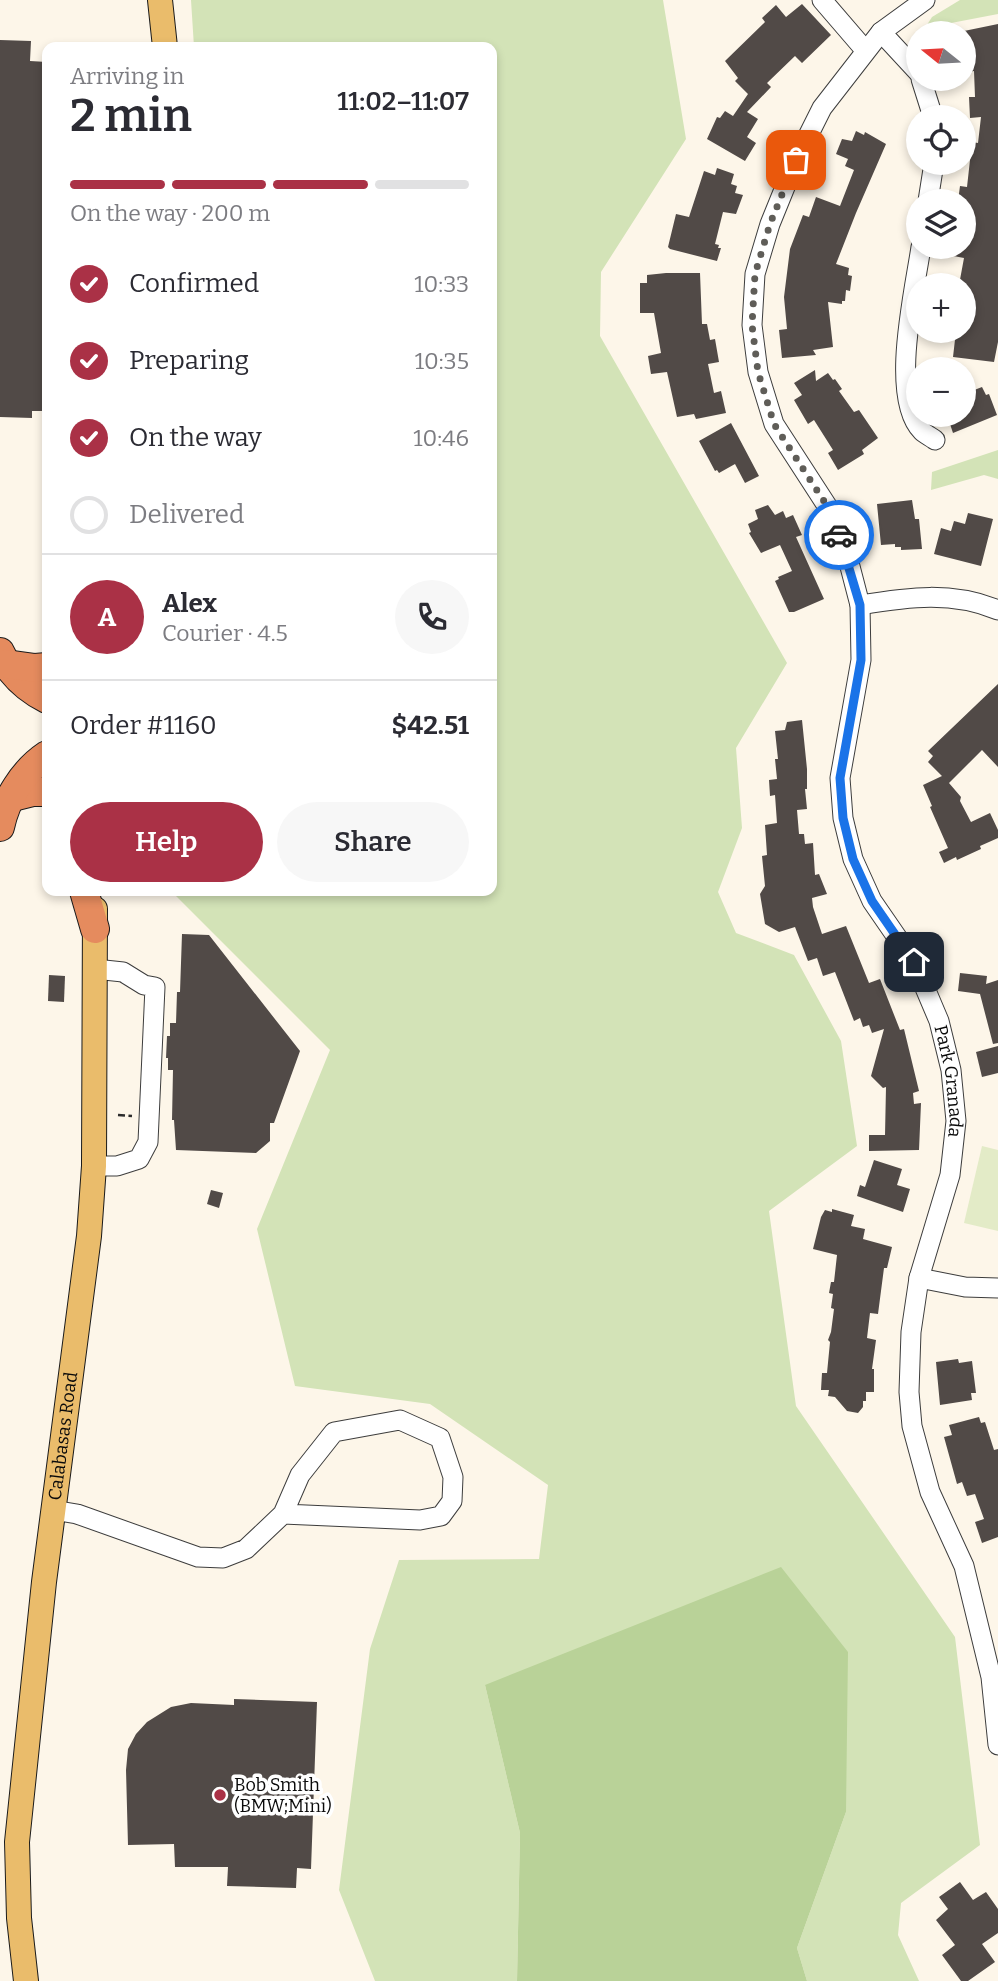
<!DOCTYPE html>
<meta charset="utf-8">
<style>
:root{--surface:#fff;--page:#f7f7f7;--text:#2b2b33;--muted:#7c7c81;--line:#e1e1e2;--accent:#aa3146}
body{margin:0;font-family:Bitter,serif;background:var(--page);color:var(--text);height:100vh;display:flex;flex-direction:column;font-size:26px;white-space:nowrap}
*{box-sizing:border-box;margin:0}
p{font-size:23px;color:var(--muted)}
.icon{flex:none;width:38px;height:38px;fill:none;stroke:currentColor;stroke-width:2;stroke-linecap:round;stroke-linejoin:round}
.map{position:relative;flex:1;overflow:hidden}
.panel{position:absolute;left:42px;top:42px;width:455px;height:854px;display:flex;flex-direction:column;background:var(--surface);border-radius:14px;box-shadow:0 4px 10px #0003}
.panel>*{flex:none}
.needle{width:46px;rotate:288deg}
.buttons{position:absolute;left:906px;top:21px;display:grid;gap:14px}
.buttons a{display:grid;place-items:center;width:70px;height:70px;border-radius:50%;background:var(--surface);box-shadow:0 4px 10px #0003;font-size:35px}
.pin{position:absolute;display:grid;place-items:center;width:60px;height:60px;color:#fff;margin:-30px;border-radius:14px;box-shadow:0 4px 10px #0006}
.courier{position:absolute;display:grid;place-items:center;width:70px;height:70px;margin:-35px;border:5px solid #1a73e8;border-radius:50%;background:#fff;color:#222;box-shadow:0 2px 9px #0007}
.head em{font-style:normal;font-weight:600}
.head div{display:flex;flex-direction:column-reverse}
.head{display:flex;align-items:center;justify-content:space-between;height:119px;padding:0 28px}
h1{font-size:46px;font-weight:600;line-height:52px}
.bar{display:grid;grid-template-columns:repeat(4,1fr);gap:10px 7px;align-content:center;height:84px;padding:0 28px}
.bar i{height:9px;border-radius:5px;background:var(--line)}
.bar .active{background:var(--accent)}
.bar p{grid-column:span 4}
.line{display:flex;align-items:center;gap:18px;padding:0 28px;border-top:2px solid var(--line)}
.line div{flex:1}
.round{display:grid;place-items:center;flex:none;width:74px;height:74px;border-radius:37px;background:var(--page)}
ol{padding:0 28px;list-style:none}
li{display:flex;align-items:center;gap:21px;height:77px}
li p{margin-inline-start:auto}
li .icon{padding:7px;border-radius:50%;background:var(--accent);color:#fff;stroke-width:4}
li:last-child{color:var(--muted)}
li i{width:38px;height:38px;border:4px solid var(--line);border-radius:50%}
.action{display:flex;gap:14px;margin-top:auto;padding:14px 28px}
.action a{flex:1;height:80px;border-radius:42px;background:var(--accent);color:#fff;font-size:28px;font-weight:600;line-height:80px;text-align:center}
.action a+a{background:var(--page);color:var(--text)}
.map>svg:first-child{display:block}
.green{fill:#d3e3b7}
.forest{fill:#b9d298}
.pitch{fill:#e3ebc7}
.building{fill:#514a47}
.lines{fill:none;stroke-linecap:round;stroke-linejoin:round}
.minor-casing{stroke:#3d3d3d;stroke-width:21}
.major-casing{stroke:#1b1b1b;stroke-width:26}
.highway-casing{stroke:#1b1b1b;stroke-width:30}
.path{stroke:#2c2c2c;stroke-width:2.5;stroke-dasharray:7 3.5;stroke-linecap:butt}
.minor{stroke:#fff;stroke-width:19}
.major{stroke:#eabc6b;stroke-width:24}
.highway{stroke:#e58b5e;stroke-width:28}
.done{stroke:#5f5d58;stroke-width:7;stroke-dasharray:0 12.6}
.route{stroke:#1a73e8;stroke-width:9}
.poi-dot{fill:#aa3146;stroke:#fff;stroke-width:2.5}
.labels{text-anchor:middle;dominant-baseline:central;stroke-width:7;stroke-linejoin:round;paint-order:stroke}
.street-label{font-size:18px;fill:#0a0a0a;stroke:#fff}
.poi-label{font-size:18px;fill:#0a0a0a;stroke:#fff;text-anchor:start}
</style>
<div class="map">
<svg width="998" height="1981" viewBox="0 0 998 1981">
<rect width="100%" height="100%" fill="#fdf6e9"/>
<g class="green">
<polygon points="191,0 663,0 686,139 601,272 600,336 787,663 736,748 742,828 718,892 736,933 794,955 841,1041 857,1146 769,1211 796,1406 955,1637 980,1845 901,1903 898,1935 919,1981 807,1981 797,1948 846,1812 485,1685 520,1833 517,1981 375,1981 339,1890 370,1649 399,1560 539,1559 548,1485 430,1404 295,1386 257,1229 330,1050 171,891 492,891 492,47 194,47"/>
<polygon points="960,0 998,0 998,14 925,28 932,17"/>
<polygon points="998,450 998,479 984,475 931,490 932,472"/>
</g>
<polygon class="forest" points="781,1567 848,1652 846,1812 797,1948 807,1981 517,1981 520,1833 485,1685"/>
<polygon class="pitch" points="982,1146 998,1150 998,1231 964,1223"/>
<g class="building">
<polygon points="802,4 831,35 802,63 795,56 767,83 771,87 747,112 758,119 747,137 756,143 745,161 707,139 717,117 720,118 725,111 733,116 748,94 735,81 738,78 725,61 765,22 762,18 776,5 786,17"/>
<polygon points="998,24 998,342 994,362 953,357 956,331 964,331 964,285 959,285 964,258 938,253 938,247 964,247 964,201 958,201 960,186 967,187 972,142 978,143 981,117 970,118 969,97 975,97 974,71 964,73 964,31"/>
<polygon points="0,40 31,41 30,61 47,62 47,411 32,411 32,418 0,417"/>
<polygon points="856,131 864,135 865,132 886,144 856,213 836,264 849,268 848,275 852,276 850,291 846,290 845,301 842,301 842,304 828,302 833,347 813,350 816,355 782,358 779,330 787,329 784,297 790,249 803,215 809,217 816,197 840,206 854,170 845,166 848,159 836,154 842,139 852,141"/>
<polygon points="717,168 734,174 731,184 737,186 735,193 743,195 736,214 723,212 715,244 719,245 718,248 721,248 717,261 670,249 668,247 676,214 689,217 704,171 715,175"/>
<polygon points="666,273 700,273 702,324 707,324 710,340 715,339 719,362 708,364 714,393 721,391 726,413 696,419 694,414 677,417 667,372 651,374 648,356 661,353 654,313 640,313 640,283 647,283 647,275"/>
<polygon points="815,370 816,381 828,373 833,380 835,379 842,389 839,391 854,412 859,410 878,438 862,450 864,454 838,470 828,453 833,450 814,420 808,424 794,400 802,395 794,383"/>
<polygon points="982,387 986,395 989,394 997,415 953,433 947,415 964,415 964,394"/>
<polygon points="731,423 759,476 745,483 735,464 719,473 717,470 715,471 699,441"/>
<polygon points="912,500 915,519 919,519 922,549 901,550 901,547 895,547 895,544 881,545 877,504"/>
<polygon points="768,505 775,515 783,511 786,518 793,515 802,535 796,537 824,599 794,612 789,612 775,581 779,579 778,577 792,571 780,545 761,553 749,533 751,532 748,524 758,519 755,510"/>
<polygon points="968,513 993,519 981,566 934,554 941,528 951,531 954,521 965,524"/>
<polygon points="998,684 998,767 982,750 949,783 961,797 960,801 971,822 990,813 998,830 998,838 980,846 981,849 957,860 956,857 944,863 939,852 948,848 930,807 932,806 923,785 942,776 928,762 933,756 928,751"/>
<polygon points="802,720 807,769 807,789 805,789 807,809 797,810 799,834 804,834 805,844 813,843 815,875 819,874 827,894 812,898 813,907 822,934 846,926 869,983 880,979 900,1030 904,1029 919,1091 913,1093 914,1104 921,1103 919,1150 869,1151 869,1135 885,1135 886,1087 883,1088 871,1076 884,1029 872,1033 869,1025 863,1027 860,1018 854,1021 835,972 823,976 817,958 808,961 795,927 779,932 765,924 760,894 765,886 762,856 767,855 765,825 777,823 775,795 770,796 769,780 777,779 775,759 778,759 775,731 785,730 787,722"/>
<polygon points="182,934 209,935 300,1051 274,1123 270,1123 270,1141 256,1153 176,1150 174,1120 172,1120 173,1070 168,1070 168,1058 166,1058 167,1036 170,1036 170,1023 176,1023 177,992 180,992"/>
<polygon points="960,973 987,976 986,984 998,980 998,1043 993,1044 980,994 958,991"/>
<polygon points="49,975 65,976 64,1002 48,1001"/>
<polygon points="998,1046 998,1073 982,1077 976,1052"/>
<polygon points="874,1160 902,1169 897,1185 910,1189 903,1212 857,1196 860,1185 865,1187"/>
<polygon points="211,1190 223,1193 219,1208 207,1204"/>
<polygon points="832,1209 854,1215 851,1226 865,1229 863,1239 892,1247 887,1268 884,1268 878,1314 870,1313 867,1338 876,1340 872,1369 874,1369 874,1392 866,1392 866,1401 863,1401 863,1407 858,1413 847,1411 835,1397 828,1396 829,1390 821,1390 822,1373 827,1373 830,1342 828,1340 831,1332 834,1309 831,1308 833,1294 829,1293 831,1282 834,1282 837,1255 813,1249 821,1217 825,1210 832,1212"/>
<polygon points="958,1359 959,1363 972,1361 976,1393 971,1393 972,1400 940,1405 936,1362"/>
<polygon points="979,1417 981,1423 985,1422 994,1450 998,1449 998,1537 982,1543 975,1522 984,1519 975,1494 967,1496 962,1482 957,1484 944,1437 952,1435 949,1425"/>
<polygon points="234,1699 317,1702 311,1869 297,1868 296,1888 227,1886 228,1867 175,1867 174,1844 128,1845 126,1770 128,1749 136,1734 147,1722 171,1707 191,1703 234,1705"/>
<polygon points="960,1882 973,1900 986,1892 998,1909 998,1933 982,1944 995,1962 968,1981 961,1981 942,1955 955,1945 936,1920 948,1909 939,1897"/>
</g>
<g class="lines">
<g class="minor-casing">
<g id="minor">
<polyline points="822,0 865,50"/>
<path id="s1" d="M925,0L881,32L822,108L796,160L770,224L755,274L752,325L758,372L774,424L831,512L847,555L860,605L861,660L840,778L843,818L853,859L872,901L914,962L939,1021L951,1070L956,1121L950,1175L919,1278L911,1332L909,1392L912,1426L930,1492L964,1566L991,1677L998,1745"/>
<polyline points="881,32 919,73"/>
<polyline points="921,79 933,117"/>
<polyline points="928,201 934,163"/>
<path d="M921,247C915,289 889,398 922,431C925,434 931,437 935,440"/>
<path d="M860,605C909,597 952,591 998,610"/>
<polyline points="94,1166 117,1166 139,1159 148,1142 155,987 144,985 123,972 95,969"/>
<polyline points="919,1278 965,1287 998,1288"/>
<polyline points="53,1510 77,1514 198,1557 223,1558 246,1549 283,1514 420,1520 441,1516 452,1501 453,1477 440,1438 400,1420 334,1432 300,1475 283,1514"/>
</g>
</g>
<g class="major-casing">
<g id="major">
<polyline points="160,0 165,47"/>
<path id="s2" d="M26,1981L19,1918L17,1842L44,1582L89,1236L94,1166L95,909"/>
</g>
</g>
<g class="highway-casing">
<g id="highway">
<path d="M0,652C10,673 27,689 47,699"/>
<polyline points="6,664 35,668 47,667"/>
<polyline points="9,798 33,792 47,792"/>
<path d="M0,827C6,799 23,771 47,755"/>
<polyline points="84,891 95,929"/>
</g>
</g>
<polyline class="path" points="118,1115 132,1116"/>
<use href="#minor" class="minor"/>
<use href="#major" class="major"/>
<use href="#highway" class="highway"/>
</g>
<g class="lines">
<polyline class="done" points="796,160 770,224 755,274 752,325 758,372 774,424 831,512 839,535"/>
<polyline class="route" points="839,535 860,605 861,660 840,778 843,818 853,859 872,901 914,962"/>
</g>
<circle class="poi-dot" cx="220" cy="1795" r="7"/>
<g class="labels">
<g class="street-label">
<text stroke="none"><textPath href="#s1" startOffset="1188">Park Granada</textPath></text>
<text stroke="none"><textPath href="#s2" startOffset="548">Calabasas Road</textPath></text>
</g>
<g class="poi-label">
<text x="234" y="1785">Bob Smith<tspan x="234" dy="21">(BMW;Mini)</tspan></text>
</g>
</g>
</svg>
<div class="buttons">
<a><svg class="needle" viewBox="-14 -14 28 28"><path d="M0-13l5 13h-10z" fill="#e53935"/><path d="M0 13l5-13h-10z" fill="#7c7c81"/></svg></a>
<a><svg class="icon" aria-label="locate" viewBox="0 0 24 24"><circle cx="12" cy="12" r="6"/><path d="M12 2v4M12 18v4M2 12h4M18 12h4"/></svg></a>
<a><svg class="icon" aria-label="layers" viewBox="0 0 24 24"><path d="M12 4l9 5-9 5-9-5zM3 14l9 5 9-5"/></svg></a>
<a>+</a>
<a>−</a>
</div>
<div class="pin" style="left:796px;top:160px;background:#ea580c"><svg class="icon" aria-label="bag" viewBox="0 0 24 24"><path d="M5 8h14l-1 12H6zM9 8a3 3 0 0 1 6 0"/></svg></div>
<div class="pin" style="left:914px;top:962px;background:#1f2937"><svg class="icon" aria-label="home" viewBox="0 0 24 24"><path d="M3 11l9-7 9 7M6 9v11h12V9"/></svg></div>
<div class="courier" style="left:839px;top:535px"><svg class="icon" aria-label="car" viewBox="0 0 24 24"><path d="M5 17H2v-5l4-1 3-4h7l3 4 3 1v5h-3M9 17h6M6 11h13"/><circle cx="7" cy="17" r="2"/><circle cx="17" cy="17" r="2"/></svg></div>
<section class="panel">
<div class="head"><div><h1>2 min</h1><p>Arriving in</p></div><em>11:02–11:07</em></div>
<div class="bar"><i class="active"></i><i class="active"></i><i class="active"></i><i></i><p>On the way · 200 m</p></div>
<ol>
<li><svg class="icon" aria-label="check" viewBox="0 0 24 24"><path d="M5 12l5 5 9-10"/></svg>Confirmed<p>10:33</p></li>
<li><svg class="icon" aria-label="check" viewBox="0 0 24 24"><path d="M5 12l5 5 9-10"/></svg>Preparing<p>10:35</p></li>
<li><svg class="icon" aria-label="check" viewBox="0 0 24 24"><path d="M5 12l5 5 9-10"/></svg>On the way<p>10:46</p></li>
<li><i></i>Delivered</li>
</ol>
<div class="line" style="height:126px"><b class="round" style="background:var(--accent);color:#fff">A</b><div><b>Alex</b><p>Courier · 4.5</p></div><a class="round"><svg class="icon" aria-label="phone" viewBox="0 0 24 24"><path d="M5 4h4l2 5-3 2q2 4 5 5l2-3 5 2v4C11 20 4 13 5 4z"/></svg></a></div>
<div class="line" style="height:91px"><div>Order #1160</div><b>$42.51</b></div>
<div class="action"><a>Help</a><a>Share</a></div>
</section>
</div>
